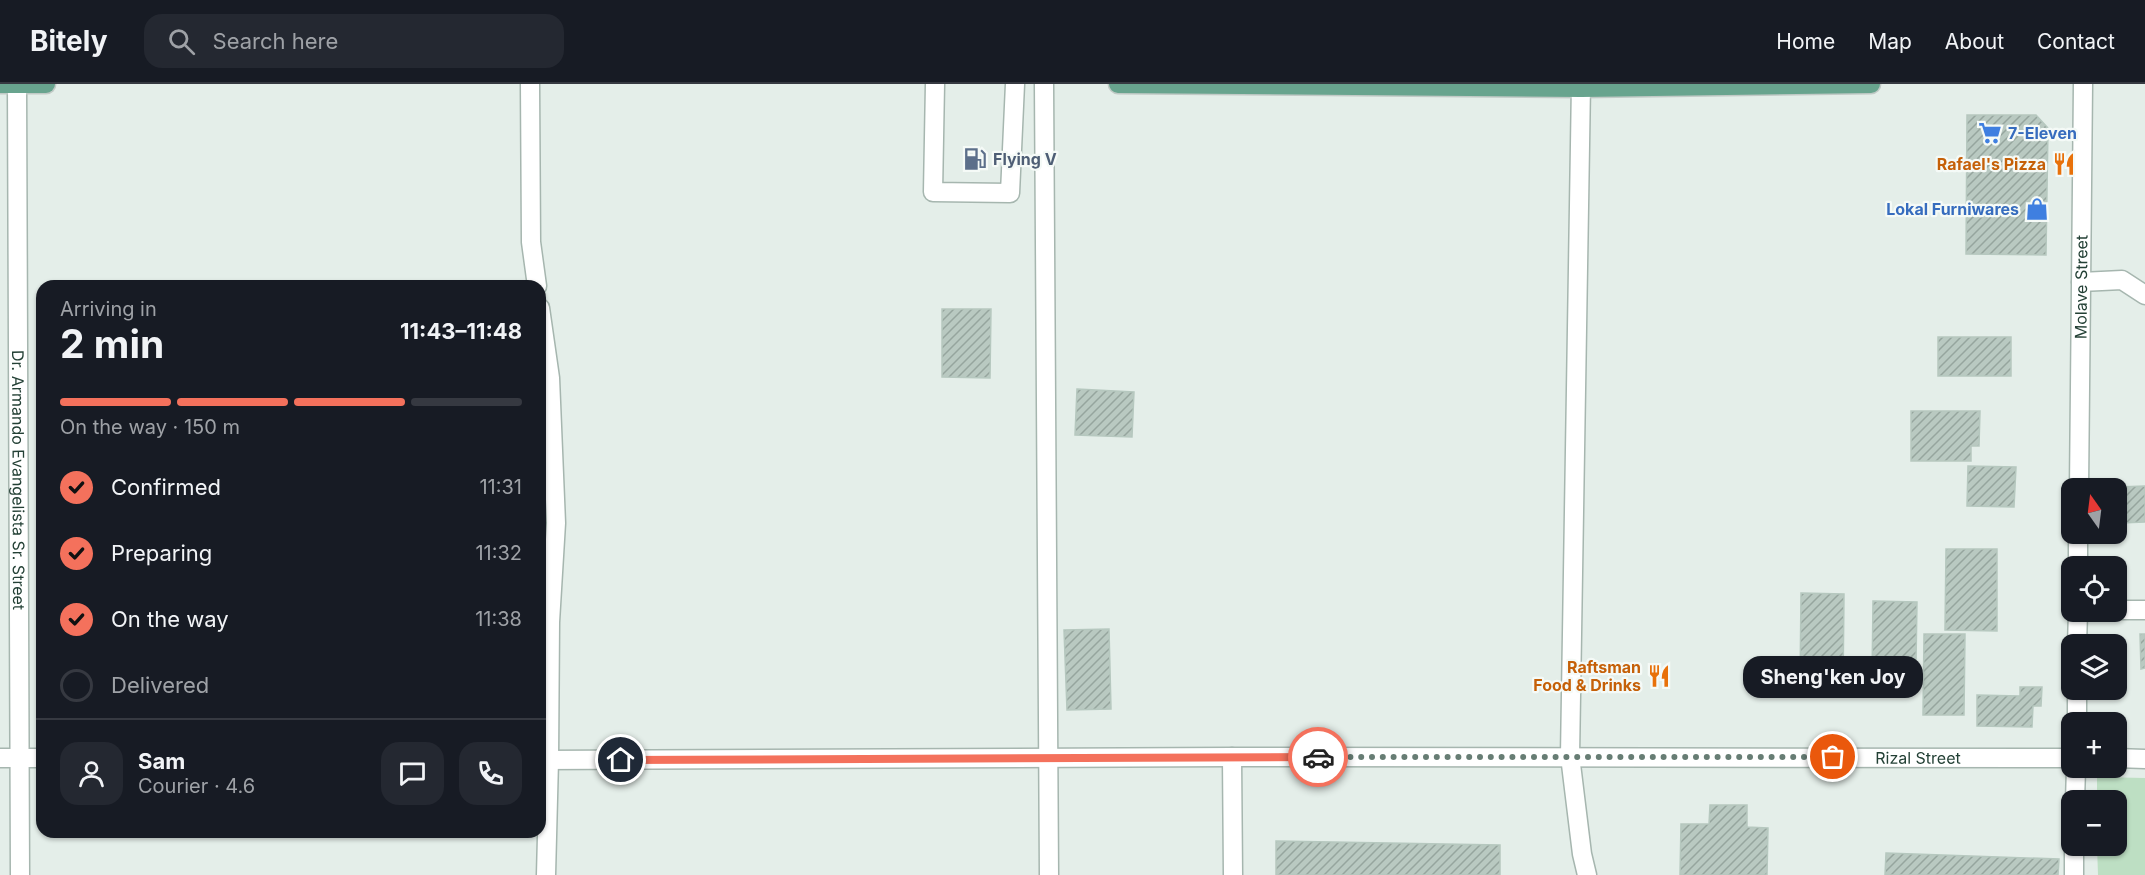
<!DOCTYPE html>
<meta charset="utf-8">
<style>
:root{--surface:#171b24;--page:#242831;--text:#f1f3f6;--muted:#9ea1a6;--line:#363941;--accent:#f4715c}
body{margin:0;font-family:Inter,sans-serif;background:var(--page);color:var(--text);height:100vh;display:flex;flex-direction:column;font-size:22px;white-space:nowrap}
*{box-sizing:border-box;margin:0}
p{font-size:20px;color:var(--muted)}
.icon{flex:none;width:33px;height:33px;fill:none;stroke:currentColor;stroke-width:2;stroke-linecap:round;stroke-linejoin:round}
.map{position:relative;flex:1;overflow:hidden}
.drawer{position:absolute;left:36px;top:196px;width:510px;height:558px;display:flex;flex-direction:column;background:var(--surface);border-radius:18px;box-shadow:0 2px 4px #0004}
.drawer>*{flex:none}
.needle{width:39px;rotate:346deg}
.fabs{position:absolute;left:2061px;top:394px;display:grid;gap:12px}
.fabs a{display:grid;place-items:center;width:66px;height:66px;border-radius:12px;background:var(--surface);box-shadow:0 2px 4px #0004;font-size:30px}
.pin{position:absolute;display:grid;place-items:center;width:51px;height:51px;color:#fff;margin:-26px;border:3px solid #fff;border-radius:50%;box-shadow:0 2px 6px #0007}
.courier{position:absolute;display:grid;place-items:center;width:60px;height:60px;margin:-30px;border:4px solid #f4715c;border-radius:50%;background:#fff;color:#222;box-shadow:0 2px 8px #0007}
.bubble{position:absolute;height:42px;border-radius:18px;background:var(--surface);box-shadow:0 2px 4px #0004;font-size:20px;font-weight:700;line-height:42px;text-align:center}
.summary em{font-style:normal;font-weight:700}
.summary div{display:flex;flex-direction:column-reverse}
.summary{display:flex;align-items:center;justify-content:space-between;height:102px;padding:0 24px}
h1{font-size:39px;font-weight:700;line-height:45px}
.bar{display:grid;grid-template-columns:repeat(4,1fr);gap:9px 6px;align-content:center;height:72px;padding:0 24px}
.bar i{height:8px;border-radius:4px;background:var(--line)}
.bar .selected{background:var(--accent)}
.bar p{grid-column:span 4}
.line{display:flex;align-items:center;gap:15px;padding:0 24px;border-top:2px solid var(--line)}
.line div{flex:1}
.round{display:grid;place-items:center;flex:none;width:63px;height:63px;border-radius:18px;background:var(--page)}
ol{padding:0 24px;list-style:none}
li{display:flex;align-items:center;gap:18px;height:66px}
li p{margin-inline-start:auto}
li .icon{padding:6px;border-radius:50%;background:var(--accent);color:#111;stroke-width:4}
li:last-child{color:var(--muted)}
li i{width:33px;height:33px;border:3px solid var(--line);border-radius:50%}
header{display:flex;align-items:center;gap:36px;box-sizing:border-box;height:84px;padding:0 30px;background:var(--surface);border-bottom:2px solid var(--line)}
header strong{font-size:28px}
nav{display:flex;gap:33px;margin-inline-start:auto;font-size:21px}
.search{width:420px;height:54px;background:var(--page);display:flex;align-items:center;gap:15px;box-sizing:border-box;padding:0 21px;border-radius:18px;color:var(--muted);font-size:22px}
.map>svg:first-child{display:block}
.park{fill:#bddfc3}
.building{fill:url(#building-hatch);stroke:#b6c8bf;stroke-width:1.5}
.lines{fill:none;stroke-linecap:round;stroke-linejoin:round}
.minor-casing{stroke:#a6b6af;stroke-width:21}
.major-casing{stroke:#c1cac6;stroke-width:21}
.minor{stroke:#fff;stroke-width:18}
.major{stroke:#68a48e;stroke-width:18}
.done{stroke:#677d74;stroke-width:6;stroke-dasharray:0 10.8}
.route{stroke:#f4715c;stroke-width:8}
.labels{text-anchor:middle;dominant-baseline:central;stroke-width:4.5;stroke-linejoin:round;paint-order:stroke}
.shop-label{font-size:16px;font-weight:bold;fill:#366cbe;stroke:#f5faf7;text-anchor:start}
.service-label{font-size:16px;font-weight:bold;fill:#4e5e75;stroke:#f5faf7;text-anchor:start}
.food-label{font-size:16px;font-weight:bold;fill:#c56008;stroke:#f5faf7;text-anchor:end}
.street-label{font-size:16px;fill:#234035;stroke:#f5faf7}
</style>
<header>
<strong>Bitely</strong>
<div class="search"><svg class="icon" aria-label="search" viewBox="0 0 24 24"><circle cx="10" cy="10" r="6"/><path d="M15 15l6 6"/></svg>Search here</div>
<nav><a>Home</a><a>Map</a><a>About</a><a>Contact</a></nav>
</header>
<div class="map">
<svg width="2145" height="791" viewBox="0 0 2145 791">
<defs>
<pattern id="building-hatch" width="6" height="6" patternUnits="userSpaceOnUse" patternTransform="scale(1.5)"><rect width="6" height="6" fill="#b9c9c1"/><path d="M-1 1l2-2M0 6l6-6M5 7l2-2" fill="none" stroke="#96a59e"/></pattern>
</defs>
<rect width="100%" height="100%" fill="#e4eee9"/>
<polygon class="park" points="2097,693 2145,694 2145,791 2098,791 2097,762 2116,762 2116,717 2097,717"/>
<g class="building">
<polygon points="1967,31 2036,31 2048,44 2046,171 1966,170"/>
<polygon points="942,225 991,225 990,294 942,293"/>
<rect x="1938" y="253" width="73" height="39"/>
<polygon points="1077,305 1134,308 1132,353 1075,351"/>
<polygon points="1911,327 1980,327 1979,362 1971,362 1971,377 1911,377"/>
<polygon points="1968,382 2016,383 2014,423 1967,422"/>
<polygon points="2145,402 2145,438 2121,439 2119,403"/>
<polygon points="1946,465 1997,465 1997,547 1945,546"/>
<polygon points="1801,509 1844,510 1843,604 1800,604"/>
<polygon points="1873,517 1917,518 1916,578 1900,578 1900,596 1872,595"/>
<polygon points="1109,545 1111,625 1067,626 1064,546"/>
<polygon points="1924,550 1965,550 1964,631 1923,631"/>
<polygon points="2140,550 2145,550 2145,584 2141,585"/>
<polygon points="2020,603 2042,603 2041,622 2033,622 2032,643 1977,642 1977,611 2020,612"/>
<polygon points="1710,721 1747,721 1747,743 1768,744 1767,791 1680,791 1681,740 1709,740"/>
<polygon points="1276,757 1500,761 1500,791 1276,791"/>
<polygon points="1886,769 2059,775 2058,791 1885,791"/>
</g>
<g class="lines">
<g class="minor-casing">
<g id="minor">
<path id="s1" d="M17,0L20,791"/>
<polyline points="530,0 531,158 537,202"/>
<polyline points="935,0 933,108 1010,109 1015,0"/>
<polyline points="1044,0 1049,791"/>
<polyline points="1581,0 1570,672 1582,770 1587,791"/>
<polyline points="2081,198 2122,196 2145,211"/>
<polyline points="540,224 550,294 556,439 550,538 549,676 546,791"/>
<path id="s2" d="M2079,405L2083,0"/>
<polyline points="2078,483 2078,450"/>
<polyline points="2116,526 2145,526"/>
<polyline points="2077,561 2078,528"/>
<polyline points="2077,639 2077,606"/>
<polyline points="1232,673 1233,791"/>
<polyline points="0,674 42,674"/>
<polyline points="2116,674 2145,675"/>
<path id="s3" d="M540,676L1232,673L2072,674"/>
<polyline points="2075,717 2076,684"/>
<polyline points="2074,791 2074,762"/>
</g>
</g>
<g class="major-casing">
<g id="major">
<polyline points="0,0 46,0"/>
<polyline points="1118,0 1581,4 1871,0"/>
</g>
</g>
<use href="#minor" class="minor"/>
<use href="#major" class="major"/>
</g>
<g class="lines">
<polyline class="done" points="1318,673 1833,673"/>
<polyline class="route" points="621,676 1318,673"/>
</g>
<defs>
<g id="supermarket-bare" transform="scale(1.8)"><path d="M-6-5.5h2.5l.6 2H6L4.5 2H-2.5L-4.4-4H-6ZM-1.5 3.2a1.3 1.3 0 1 0 .1 0ZM3 3.2a1.3 1.3 0 1 0 .1 0Z" fill="#3f7fe0" stroke="#f5faf7" stroke-width="2.5" paint-order="stroke"/></g>
<g id="fuel-bare" transform="scale(1.8)"><path d="M-5.5-6h7V0h2V4h1.3V-2.5L3-4.5l.8-.8L6-3V5H2.5V1h-1V6h-7ZM-4.2-4.7v3.2H.2V-4.7Z" fill="#5c6f8a" stroke="#f5faf7" stroke-width="2.5" paint-order="stroke"/></g>
<g id="restaurant-bare" transform="scale(1.8)"><path d="M-5-6h1v4h1v-4h1v4h1v-4h1v5L-1.5 .5V6h-2V.5L-5-1ZM5-6V6H3V1.5H1.5Q1.5-4 5-6Z" fill="#e8710a" stroke="#f5faf7" stroke-width="2.5" paint-order="stroke"/></g>
<g id="shop-bare" transform="scale(1.8)"><path d="M-5-2.5h2.3a2.7 3.5 0 0 1 5.4 0H5L5.5 6h-11ZM-1.5-2.5h3a1.5 2.3 0 0 0-3 0Z" fill="#3f7fe0" stroke="#f5faf7" stroke-width="2.5" paint-order="stroke"/></g>
</defs>
<g fill-rule="evenodd">
<use href="#supermarket-bare" x="1990" y="49"/>
<use href="#fuel-bare" x="975" y="75"/>
<use href="#restaurant-bare" x="2064" y="80"/>
<use href="#shop-bare" x="2037" y="125"/>
<use href="#restaurant-bare" x="1659" y="592"/>
</g>
<g class="labels">
<g class="shop-label">
<text x="2008" y="49">7-Eleven</text>
<text x="2019" y="125" text-anchor="end">Lokal Furniwares</text>
</g>
<g class="service-label">
<text x="993" y="75">Flying V</text>
</g>
<g class="food-label">
<text x="2046" y="80">Rafael's Pizza</text>
<text x="1641" y="583">Raftsman<tspan x="1641" dy="18">Food &amp; Drinks</tspan></text>
</g>
<g class="street-label">
<text stroke="none"><textPath href="#s2" startOffset="202">Molave Street</textPath></text>
<text stroke="none"><textPath href="#s1" startOffset="396">Dr. Armando Evangelista Sr. Street</textPath></text>
<text stroke="none"><textPath href="#s3" startOffset="1378">Rizal Street</textPath></text>
</g>
</g>
</svg>
<div class="fabs">
<a><svg class="needle" viewBox="-14 -14 28 28"><path d="M0-13l5 13h-10z" fill="#e53935"/><path d="M0 13l5-13h-10z" fill="#9ea1a6"/></svg></a>
<a><svg class="icon" aria-label="locate" viewBox="0 0 24 24"><circle cx="12" cy="12" r="6"/><path d="M12 2v4M12 18v4M2 12h4M18 12h4"/></svg></a>
<a><svg class="icon" aria-label="layers" viewBox="0 0 24 24"><path d="M12 4l9 5-9 5-9-5zM3 14l9 5 9-5"/></svg></a>
<a>+</a>
<a>−</a>
</div>
<div class="pin" style="left:1833px;top:673px;background:#ea580c"><svg class="icon" aria-label="bag" viewBox="0 0 24 24"><path d="M5 8h14l-1 12H6zM9 8a3 3 0 0 1 6 0"/></svg></div>
<div class="pin" style="left:621px;top:676px;background:#1f2937"><svg class="icon" aria-label="home" viewBox="0 0 24 24"><path d="M3 11l9-7 9 7M6 9v11h12V9"/></svg></div>
<div class="courier" style="left:1318px;top:673px"><svg class="icon" aria-label="car" viewBox="0 0 24 24"><path d="M5 17H2v-5l4-1 3-4h7l3 4 3 1v5h-3M9 17h6M6 11h13"/><circle cx="7" cy="17" r="2"/><circle cx="17" cy="17" r="2"/></svg></div>
<div class="bubble" style="left:1743px;top:572px;width:180px">Sheng'ken Joy</div>
<section class="drawer">
<div class="summary"><div><h1>2 min</h1><p>Arriving in</p></div><em>11:43–11:48</em></div>
<div class="bar"><i class="selected"></i><i class="selected"></i><i class="selected"></i><i></i><p>On the way · 150 m</p></div>
<ol>
<li><svg class="icon" aria-label="check" viewBox="0 0 24 24"><path d="M5 12l5 5 9-10"/></svg>Confirmed<p>11:31</p></li>
<li><svg class="icon" aria-label="check" viewBox="0 0 24 24"><path d="M5 12l5 5 9-10"/></svg>Preparing<p>11:32</p></li>
<li><svg class="icon" aria-label="check" viewBox="0 0 24 24"><path d="M5 12l5 5 9-10"/></svg>On the way<p>11:38</p></li>
<li><i></i>Delivered</li>
</ol>
<div class="line" style="height:108px"><a class="round"><svg class="icon" aria-label="person" viewBox="0 0 24 24"><circle cx="12" cy="8" r="4"/><path d="M4 21q1-7 8-7t8 7"/></svg></a><div><b>Sam</b><p>Courier · 4.6</p></div><a class="round"><svg class="icon" aria-label="chat" viewBox="0 0 24 24"><path d="M4 5h16v11H9l-5 4z"/></svg></a><a class="round"><svg class="icon" aria-label="phone" viewBox="0 0 24 24"><path d="M5 4h4l2 5-3 2q2 4 5 5l2-3 5 2v4C11 20 4 13 5 4z"/></svg></a></div>
</section>
</div>
